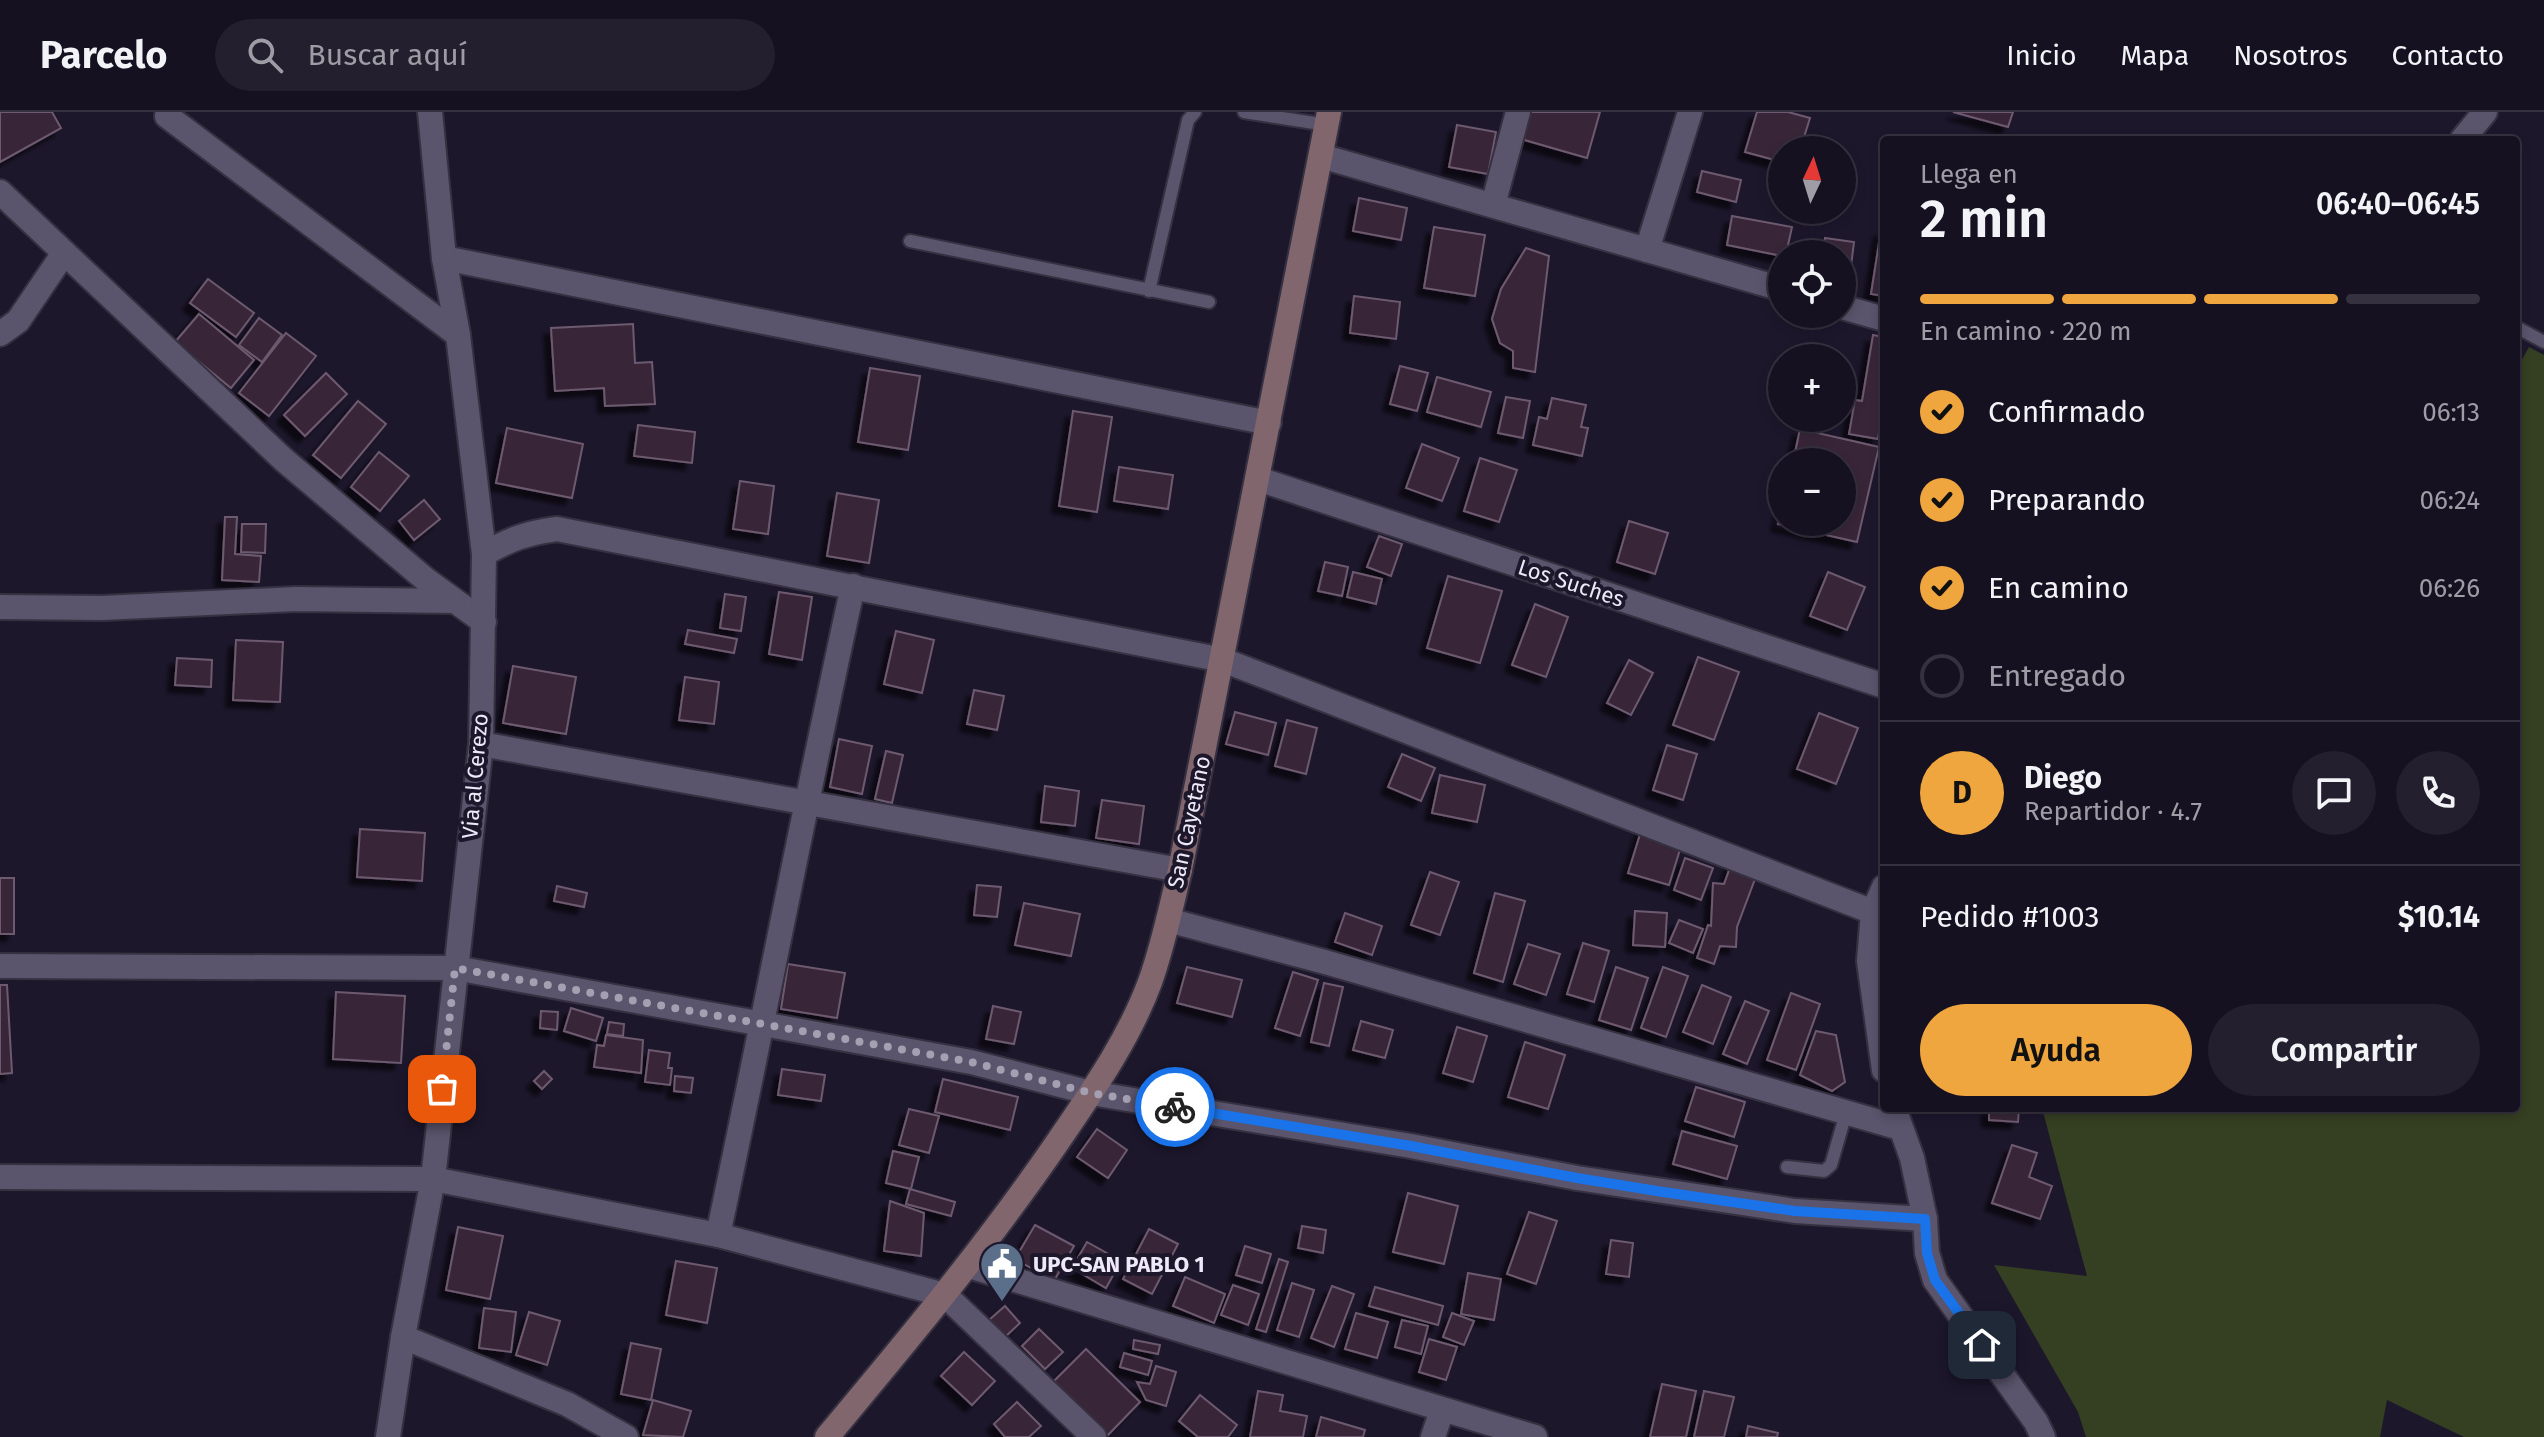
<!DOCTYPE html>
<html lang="es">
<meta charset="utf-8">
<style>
:root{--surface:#161121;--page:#231f2e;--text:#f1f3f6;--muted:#9e9da5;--line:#35313f;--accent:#f0a63e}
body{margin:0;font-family:"Fira Sans",sans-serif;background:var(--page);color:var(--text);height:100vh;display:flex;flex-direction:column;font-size:30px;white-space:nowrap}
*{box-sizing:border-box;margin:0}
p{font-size:26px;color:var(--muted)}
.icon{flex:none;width:44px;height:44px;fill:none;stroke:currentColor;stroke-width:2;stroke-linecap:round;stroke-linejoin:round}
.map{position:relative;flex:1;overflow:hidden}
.sheet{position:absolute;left:1880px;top:24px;width:640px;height:976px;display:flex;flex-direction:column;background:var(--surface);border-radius:8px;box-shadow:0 4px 12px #0003,0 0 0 2px var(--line)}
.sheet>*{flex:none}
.needle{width:52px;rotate:4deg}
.buttons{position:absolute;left:1768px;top:24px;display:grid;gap:16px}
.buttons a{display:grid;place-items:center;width:88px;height:88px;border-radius:50%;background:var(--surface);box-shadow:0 4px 12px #0003,0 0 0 2px var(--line);font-size:40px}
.pin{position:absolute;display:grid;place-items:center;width:68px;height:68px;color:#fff;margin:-34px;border-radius:16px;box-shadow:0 4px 12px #0006}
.courier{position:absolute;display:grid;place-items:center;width:80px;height:80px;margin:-40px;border:6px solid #1a73e8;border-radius:50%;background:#fff;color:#222;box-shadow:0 2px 10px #0007}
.summary em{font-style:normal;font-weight:600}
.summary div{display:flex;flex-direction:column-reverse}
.summary{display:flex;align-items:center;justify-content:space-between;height:136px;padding:0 40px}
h1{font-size:52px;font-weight:600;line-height:60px}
.bar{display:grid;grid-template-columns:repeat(4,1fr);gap:12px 8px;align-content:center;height:96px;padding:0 40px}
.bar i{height:10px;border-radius:6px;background:var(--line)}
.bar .on{background:var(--accent)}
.bar p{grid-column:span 4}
.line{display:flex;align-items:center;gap:20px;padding:0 40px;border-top:2px solid var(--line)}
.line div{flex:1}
.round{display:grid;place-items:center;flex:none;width:84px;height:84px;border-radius:42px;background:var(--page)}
ol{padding:0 40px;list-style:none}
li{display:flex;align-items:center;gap:24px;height:88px}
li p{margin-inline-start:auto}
li .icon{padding:8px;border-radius:50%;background:var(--accent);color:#111;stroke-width:4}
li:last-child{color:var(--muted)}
li i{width:44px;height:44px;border:4px solid var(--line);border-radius:50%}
.primary-button{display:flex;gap:16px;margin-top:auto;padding:16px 40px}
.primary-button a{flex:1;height:92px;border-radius:48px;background:var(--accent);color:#111;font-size:32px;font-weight:600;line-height:92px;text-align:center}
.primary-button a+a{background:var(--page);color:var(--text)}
header{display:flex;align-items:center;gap:48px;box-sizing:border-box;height:112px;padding:0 40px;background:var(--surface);border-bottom:2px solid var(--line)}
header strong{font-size:38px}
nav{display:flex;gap:44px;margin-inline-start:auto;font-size:28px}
.search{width:560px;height:72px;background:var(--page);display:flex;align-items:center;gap:20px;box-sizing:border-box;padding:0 28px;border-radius:44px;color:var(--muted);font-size:30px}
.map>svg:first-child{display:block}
.green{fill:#353f22}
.building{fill:#372638;stroke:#6e5a6f;stroke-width:2;filter:url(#shadow)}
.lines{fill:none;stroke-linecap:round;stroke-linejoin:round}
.lane-casing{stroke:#363141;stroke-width:16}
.street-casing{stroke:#363141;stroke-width:28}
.secondary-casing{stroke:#363141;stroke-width:28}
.lane{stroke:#5a546c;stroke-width:12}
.street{stroke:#5a546c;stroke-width:24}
.secondary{stroke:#81666e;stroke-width:24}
.done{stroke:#a4a0b1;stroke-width:8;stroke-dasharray:0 14.4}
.route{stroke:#1a73e8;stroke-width:10}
.labels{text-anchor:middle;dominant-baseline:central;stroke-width:8;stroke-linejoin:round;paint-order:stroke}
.street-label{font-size:22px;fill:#ede9f8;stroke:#1d172c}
.poi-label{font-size:22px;font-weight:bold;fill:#ede9f8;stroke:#1d172c;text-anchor:start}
</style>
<header>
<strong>Parcelo</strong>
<div class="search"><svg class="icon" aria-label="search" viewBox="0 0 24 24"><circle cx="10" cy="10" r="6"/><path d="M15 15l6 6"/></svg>Buscar aquí</div>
<nav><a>Inicio</a><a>Mapa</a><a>Nosotros</a><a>Contacto</a></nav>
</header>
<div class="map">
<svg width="2544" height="1325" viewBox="0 0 2544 1325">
<defs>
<filter id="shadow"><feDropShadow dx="-7" dy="7" stdDeviation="2" flood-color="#0009"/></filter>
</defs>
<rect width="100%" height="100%" fill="#1d172c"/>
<polygon class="green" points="2529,235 2544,243 2544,1325 2464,1325 2387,1288 2380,1325 2086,1325 2078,1300 1994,1153 2087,1164 2042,996 2516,996 2516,258"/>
<g class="building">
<polygon points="0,0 52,0 61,16 0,50"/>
<polygon points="1529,0 1600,0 1587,46 1521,27"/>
<polygon points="1757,0 1788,0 1810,6 1800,38 1782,38 1782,50 1745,40"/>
<polygon points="1953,0 2013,0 2008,15"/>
<polygon points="1457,13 1496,20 1488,62 1449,55"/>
<polygon points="1702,59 1741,68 1736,90 1697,80"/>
<polygon points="1359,86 1407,96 1401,128 1353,119"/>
<polygon points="1732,104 1792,115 1786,142 1782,142 1782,144 1727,133"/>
<polygon points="1434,115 1485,123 1475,184 1424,176"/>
<polygon points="1881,118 1884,118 1884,184 1871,182"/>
<polygon points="1825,126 1854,130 1849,170 1842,169 1842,142 1823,142"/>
<polygon points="1526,136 1549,144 1535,260 1513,256 1513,239 1500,231 1492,207 1501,177"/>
<polygon points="208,167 254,201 236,225 190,191"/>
<polygon points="1354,184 1400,190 1396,227 1350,221"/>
<polygon points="199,202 254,248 231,276 175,230"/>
<polygon points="259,206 282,223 262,250 239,233"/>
<polygon points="633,212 635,251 652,250 655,292 605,294 604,276 555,279 551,216"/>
<polygon points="286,221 316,244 269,304 239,281"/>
<polygon points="1873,223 1884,225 1884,288 1878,327 1849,322 1855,288 1862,289"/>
<polygon points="1400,254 1428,261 1417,299 1390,292"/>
<polygon points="870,256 920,264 908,338 858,330"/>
<polygon points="326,261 347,282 305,324 284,303"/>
<polygon points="1437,265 1491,280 1481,315 1427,300"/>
<polygon points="1506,285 1530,289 1523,326 1498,321"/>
<polygon points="1552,286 1586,293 1581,315 1588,316 1582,344 1533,333 1539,305 1547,307"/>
<polygon points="358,289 386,312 341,366 313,343"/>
<polygon points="1073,299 1112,305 1097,400 1059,394"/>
<polygon points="638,313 695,320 692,351 634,344"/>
<polygon points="507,316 583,332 572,386 496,371"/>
<polygon points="1800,317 1879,335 1857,430 1778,412 1782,397 1782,410 1842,410 1842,350 1793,350"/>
<polygon points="1422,332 1459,346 1442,389 1406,376"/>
<polygon points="379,340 409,364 380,399 351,375"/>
<polygon points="1480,346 1517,358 1499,410 1464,399"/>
<polygon points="1119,355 1173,363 1168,397 1114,389"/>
<polygon points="740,369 774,374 768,422 733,417"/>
<polygon points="837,381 879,388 869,451 827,444"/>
<polygon points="424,388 440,407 414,428 399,409"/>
<polygon points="225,405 237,405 235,442 261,444 259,470 222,468"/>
<polygon points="1629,409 1668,421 1655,462 1617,450"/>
<polygon points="242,412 266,412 265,441 241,440"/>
<polygon points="1379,424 1402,432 1391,464 1367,455"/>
<polygon points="1325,450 1348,455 1342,484 1318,479"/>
<polygon points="1353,460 1382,467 1376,492 1347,485"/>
<polygon points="1828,460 1865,475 1847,518 1810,504"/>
<polygon points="1448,464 1502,479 1480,551 1427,536"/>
<polygon points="779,480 812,485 802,548 769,542"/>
<polygon points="725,482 746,485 741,519 720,516"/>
<polygon points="1535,492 1568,505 1546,565 1512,553"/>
<polygon points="688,518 737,527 734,541 685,532"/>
<polygon points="896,519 934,528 922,581 884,572"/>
<polygon points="236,528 283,530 280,590 233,588"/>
<polygon points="1698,545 1739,560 1714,628 1673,613"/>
<polygon points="177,546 212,548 211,575 175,573"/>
<polygon points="1629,548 1653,561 1631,603 1607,591"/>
<polygon points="513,554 576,565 566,622 503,611"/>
<polygon points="685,565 719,570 714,612 679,608"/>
<polygon points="974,578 1004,584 997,618 967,612"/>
<polygon points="1235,600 1276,611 1268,643 1226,632"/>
<polygon points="1819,601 1858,616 1836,672 1797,657"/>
<polygon points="1287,608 1317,616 1306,662 1275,654"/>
<polygon points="839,627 872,634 862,682 830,675"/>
<polygon points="1667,633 1697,642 1683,688 1653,678"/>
<polygon points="886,639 903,643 892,691 875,687"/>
<polygon points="1402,642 1435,656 1421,689 1388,675"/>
<polygon points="1440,663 1485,673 1477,710 1432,701"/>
<polygon points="1045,674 1079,679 1075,714 1041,710"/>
<polygon points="1102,688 1144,694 1139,732 1096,726"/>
<polygon points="1642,716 1683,728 1669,773 1628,761"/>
<polygon points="360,717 425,721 422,769 357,765"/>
<polygon points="1685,746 1713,756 1701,788 1674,778"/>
<polygon points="1732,750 1758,759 1737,815 1736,835 1720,834 1714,852 1697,846 1708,813 1711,814 1713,771 1724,772"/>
<polygon points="1430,760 1459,770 1440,823 1411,813"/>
<rect x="0" y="766" width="14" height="56"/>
<polygon points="977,773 1001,775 997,805 974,803"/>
<polygon points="557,774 587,781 584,795 554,789"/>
<polygon points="1495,781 1525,789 1503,870 1474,861"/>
<polygon points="1024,791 1080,802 1071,844 1015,833"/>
<polygon points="1635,799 1667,801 1665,835 1633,833"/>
<polygon points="1345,801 1382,814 1372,843 1335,830"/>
<polygon points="1679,808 1703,817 1693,841 1669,831"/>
<polygon points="1583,831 1609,839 1594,890 1567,882"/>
<polygon points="1528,832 1560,842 1546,883 1514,872"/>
<polygon points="788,852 845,861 837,906 781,897"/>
<polygon points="1187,855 1242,868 1232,905 1177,891"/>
<polygon points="1616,855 1648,866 1631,918 1599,908"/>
<polygon points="1663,855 1688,864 1666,925 1641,916"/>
<polygon points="1293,860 1318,868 1300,924 1275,916"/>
<polygon points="1324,871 1343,875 1329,934 1311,930"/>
<polygon points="0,873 7,873 12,961 0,962"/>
<polygon points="1702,873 1731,885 1713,932 1683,920"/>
<polygon points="336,880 405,884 401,951 333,947"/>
<polygon points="1791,881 1820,892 1796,958 1767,948"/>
<polygon points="1745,889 1769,899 1747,952 1723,942"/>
<polygon points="993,894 1021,900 1014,932 986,927"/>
<polygon points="571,896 603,906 596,929 564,919"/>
<polygon points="541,899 558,900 557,918 540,916"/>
<polygon points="1361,909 1393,918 1385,946 1353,938"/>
<polygon points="609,910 624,912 623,924 607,922"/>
<polygon points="1457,915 1487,924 1473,970 1443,961"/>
<polygon points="1816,919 1836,923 1845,970 1832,979 1800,963"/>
<polygon points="606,923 643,928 641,961 594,955 597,933 604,934"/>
<polygon points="1525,930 1565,943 1548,997 1508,985"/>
<polygon points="649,938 670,941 668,956 672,956 670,973 645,970"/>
<polygon points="782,957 825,963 821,989 778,983"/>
<polygon points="544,959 552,967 542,977 534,969"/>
<polygon points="675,964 693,966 691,981 674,979"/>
<polygon points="943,967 1018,985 1010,1018 935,1000"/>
<polygon points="1696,975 1745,990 1734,1025 1685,1009"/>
<polygon points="1989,996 2019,996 2018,1010 1989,1008"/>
<polygon points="909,997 939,1004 929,1041 899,1033"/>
<polygon points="1097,1017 1127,1038 1108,1066 1077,1045"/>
<polygon points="1682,1019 1737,1034 1727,1067 1673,1052"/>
<polygon points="2012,1033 2037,1041 2029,1065 2052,1074 2040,1107 1992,1091"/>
<polygon points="893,1039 919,1045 911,1077 886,1071"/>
<polygon points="910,1077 955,1090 951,1104 906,1092"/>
<polygon points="1408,1081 1458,1094 1444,1152 1393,1140"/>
<polygon points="890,1089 924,1101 921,1144 884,1139"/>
<polygon points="1529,1100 1557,1109 1536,1172 1507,1162"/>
<polygon points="1035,1113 1074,1134 1054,1169 1015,1147"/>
<polygon points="1302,1114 1326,1118 1323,1141 1298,1136"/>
<polygon points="458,1115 503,1124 490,1187 446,1178"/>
<polygon points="1149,1117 1178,1132 1152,1182 1123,1167"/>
<polygon points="1611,1128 1633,1131 1629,1165 1606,1162"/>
<polygon points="1087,1130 1121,1149 1106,1176 1072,1156"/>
<polygon points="1245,1134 1271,1142 1262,1171 1236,1163"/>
<polygon points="1279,1147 1288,1150 1266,1220 1256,1217"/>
<polygon points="676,1149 717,1156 707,1211 666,1203"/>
<polygon points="1468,1161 1501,1167 1494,1208 1461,1202"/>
<polygon points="1185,1165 1225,1182 1214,1211 1173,1194"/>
<polygon points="1292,1171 1314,1178 1299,1225 1277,1218"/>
<polygon points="1233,1173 1259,1182 1248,1213 1221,1203"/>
<polygon points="1332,1174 1354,1182 1334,1235 1311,1226"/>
<polygon points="1375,1175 1443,1194 1438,1213 1369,1194"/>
<polygon points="1005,1194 1020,1211 1005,1225 989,1208"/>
<polygon points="484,1196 516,1200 511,1240 479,1236"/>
<polygon points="529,1200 560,1209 547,1253 516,1243"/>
<polygon points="1356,1201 1388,1210 1377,1246 1345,1237"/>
<polygon points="1452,1201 1474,1209 1464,1233 1443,1225"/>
<polygon points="1402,1208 1428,1214 1421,1242 1395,1235"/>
<polygon points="1039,1217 1063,1240 1045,1257 1022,1234"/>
<polygon points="1429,1227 1457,1235 1446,1268 1419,1260"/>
<polygon points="1134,1228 1160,1233 1158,1242 1133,1237"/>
<polygon points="631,1231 661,1237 651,1288 621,1282"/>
<polygon points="1086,1237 1140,1290 1108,1323 1054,1269"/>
<polygon points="964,1240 995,1269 972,1293 941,1264"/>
<polygon points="1124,1241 1152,1249 1148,1263 1120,1255"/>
<polygon points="1156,1254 1176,1260 1166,1294 1146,1288 1137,1270 1150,1272"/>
<polygon points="1662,1272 1696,1279 1686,1325 1650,1325"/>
<polygon points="1258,1279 1283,1283 1280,1299 1307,1304 1303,1325 1250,1325"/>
<polygon points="1704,1279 1734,1285 1724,1325 1694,1325"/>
<polygon points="1200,1283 1237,1313 1228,1325 1198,1325 1179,1309"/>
<polygon points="653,1288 691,1299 683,1325 643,1323"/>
<polygon points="1017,1290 1041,1314 1029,1325 1005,1325 994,1312"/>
<polygon points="1321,1305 1365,1318 1363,1325 1316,1325"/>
<polygon points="1748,1314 1778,1321 1777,1325 1746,1325"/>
</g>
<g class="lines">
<g class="lane-casing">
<g id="lane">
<polyline points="1244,0 1327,13"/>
<polyline points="910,129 1209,190"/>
<polyline points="1149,179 1188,8 1195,0"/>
<polyline points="2516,215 2544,230"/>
<polyline points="1787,1055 1824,1059 1831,1053 1846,1001"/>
</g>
</g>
<g class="street-casing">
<g id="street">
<polyline points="167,4 458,223"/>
<polyline points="2462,28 2485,0"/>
<polyline points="1321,44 1782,177"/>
<polyline points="0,80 284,348 425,467 484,510"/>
<polyline points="1493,93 1518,0"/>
<polyline points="1647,138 1690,0"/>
<polyline points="444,146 1269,311"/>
<polyline points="1842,195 1884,207"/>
<polyline points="0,222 18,209 64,141"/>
<polyline points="1258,367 1884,574"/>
<path d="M484,442C510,427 527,421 557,417L1223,548L1873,800"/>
<polyline points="0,495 102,496 296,487 454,489"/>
<polyline points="481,632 1180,758"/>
<polyline points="1884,775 1873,800 1869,849 1884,958"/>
<polyline points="1168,808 1325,850 1900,1016"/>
<polyline points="0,854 455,856 971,950 1091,981 1411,1034 1577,1066 1795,1099 1925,1107"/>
<polyline points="1894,996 1912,1046 1925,1107 1927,1141 1935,1168 2036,1310 2043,1325"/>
<polyline points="0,1065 433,1067 718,1123 945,1183 1094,1325"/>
<path d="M718,1123C764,907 805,690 853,474"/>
<polyline points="969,1154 1535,1325"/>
<polyline points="403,1225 567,1292 626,1325"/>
<polyline points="388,1325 403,1225 433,1067 481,632 484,442 458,223 444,146 430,0"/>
<polyline points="1433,1325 1442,1298"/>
</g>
</g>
<g class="secondary-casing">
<path id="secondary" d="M827,1325C908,1228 988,1132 1059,1028C1093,978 1129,927 1150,870C1163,834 1171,795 1180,758L1329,0"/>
</g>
<use href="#lane" class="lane"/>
<use href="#street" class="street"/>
<use href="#secondary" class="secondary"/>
</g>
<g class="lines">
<polyline class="done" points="442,977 455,856 971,950 1091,981 1175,995"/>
<polyline class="route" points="1175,995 1411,1034 1577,1066 1663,1080 1795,1099 1925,1107 1927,1141 1935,1168 1982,1233"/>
</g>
<defs>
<g id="civic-pin" transform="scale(2.3)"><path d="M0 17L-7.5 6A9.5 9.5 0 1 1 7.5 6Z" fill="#5c6f8a" stroke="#1d172c"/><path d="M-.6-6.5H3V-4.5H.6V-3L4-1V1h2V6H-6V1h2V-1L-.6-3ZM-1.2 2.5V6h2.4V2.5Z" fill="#fff"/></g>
</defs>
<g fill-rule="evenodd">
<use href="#civic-pin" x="1002" y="1152"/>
</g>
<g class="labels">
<g class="street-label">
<text transform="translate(1571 471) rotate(18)">Los Suches</text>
<text transform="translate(475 664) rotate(-85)">Via al Cerezo</text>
<text transform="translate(1189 710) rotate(-78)">San Cayetano</text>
</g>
<g class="poi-label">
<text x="1033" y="1152">UPC-SAN PABLO 1</text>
</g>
</g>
</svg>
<div class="buttons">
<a><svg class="needle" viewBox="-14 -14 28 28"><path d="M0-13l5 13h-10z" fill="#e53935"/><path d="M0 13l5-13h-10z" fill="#9e9da5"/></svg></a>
<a><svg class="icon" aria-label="locate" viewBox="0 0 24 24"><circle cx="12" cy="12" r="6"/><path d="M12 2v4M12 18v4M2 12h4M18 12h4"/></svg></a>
<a>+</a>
<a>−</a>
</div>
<div class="pin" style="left:442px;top:977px;background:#ea580c"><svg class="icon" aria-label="bag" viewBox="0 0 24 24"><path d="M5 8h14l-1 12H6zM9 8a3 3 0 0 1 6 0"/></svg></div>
<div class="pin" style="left:1982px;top:1233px;background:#1f2937"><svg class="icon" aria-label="home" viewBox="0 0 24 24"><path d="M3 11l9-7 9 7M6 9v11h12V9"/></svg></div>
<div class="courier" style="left:1175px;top:995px"><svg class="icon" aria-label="bike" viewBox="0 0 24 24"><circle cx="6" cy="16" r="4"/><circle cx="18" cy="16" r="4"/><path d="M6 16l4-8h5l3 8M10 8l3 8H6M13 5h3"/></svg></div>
<section class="sheet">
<div class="summary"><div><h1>2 min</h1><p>Llega en</p></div><em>06:40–06:45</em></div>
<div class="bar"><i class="on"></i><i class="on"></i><i class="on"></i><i></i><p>En camino · 220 m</p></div>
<ol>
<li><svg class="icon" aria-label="check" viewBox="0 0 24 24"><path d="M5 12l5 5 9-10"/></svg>Confirmado<p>06:13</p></li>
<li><svg class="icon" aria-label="check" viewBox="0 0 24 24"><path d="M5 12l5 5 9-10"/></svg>Preparando<p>06:24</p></li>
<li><svg class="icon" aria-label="check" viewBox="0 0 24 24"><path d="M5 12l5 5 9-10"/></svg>En camino<p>06:26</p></li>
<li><i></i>Entregado</li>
</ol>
<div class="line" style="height:144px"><b class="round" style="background:var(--accent);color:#111">D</b><div><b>Diego</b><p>Repartidor · 4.7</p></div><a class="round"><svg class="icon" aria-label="chat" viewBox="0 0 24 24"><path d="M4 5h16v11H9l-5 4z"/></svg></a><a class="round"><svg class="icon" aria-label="phone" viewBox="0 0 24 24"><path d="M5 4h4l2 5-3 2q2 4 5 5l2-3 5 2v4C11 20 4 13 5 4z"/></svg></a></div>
<div class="line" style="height:104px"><div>Pedido #1003</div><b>$10.14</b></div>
<div class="primary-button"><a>Ayuda</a><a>Compartir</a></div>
</section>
</div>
